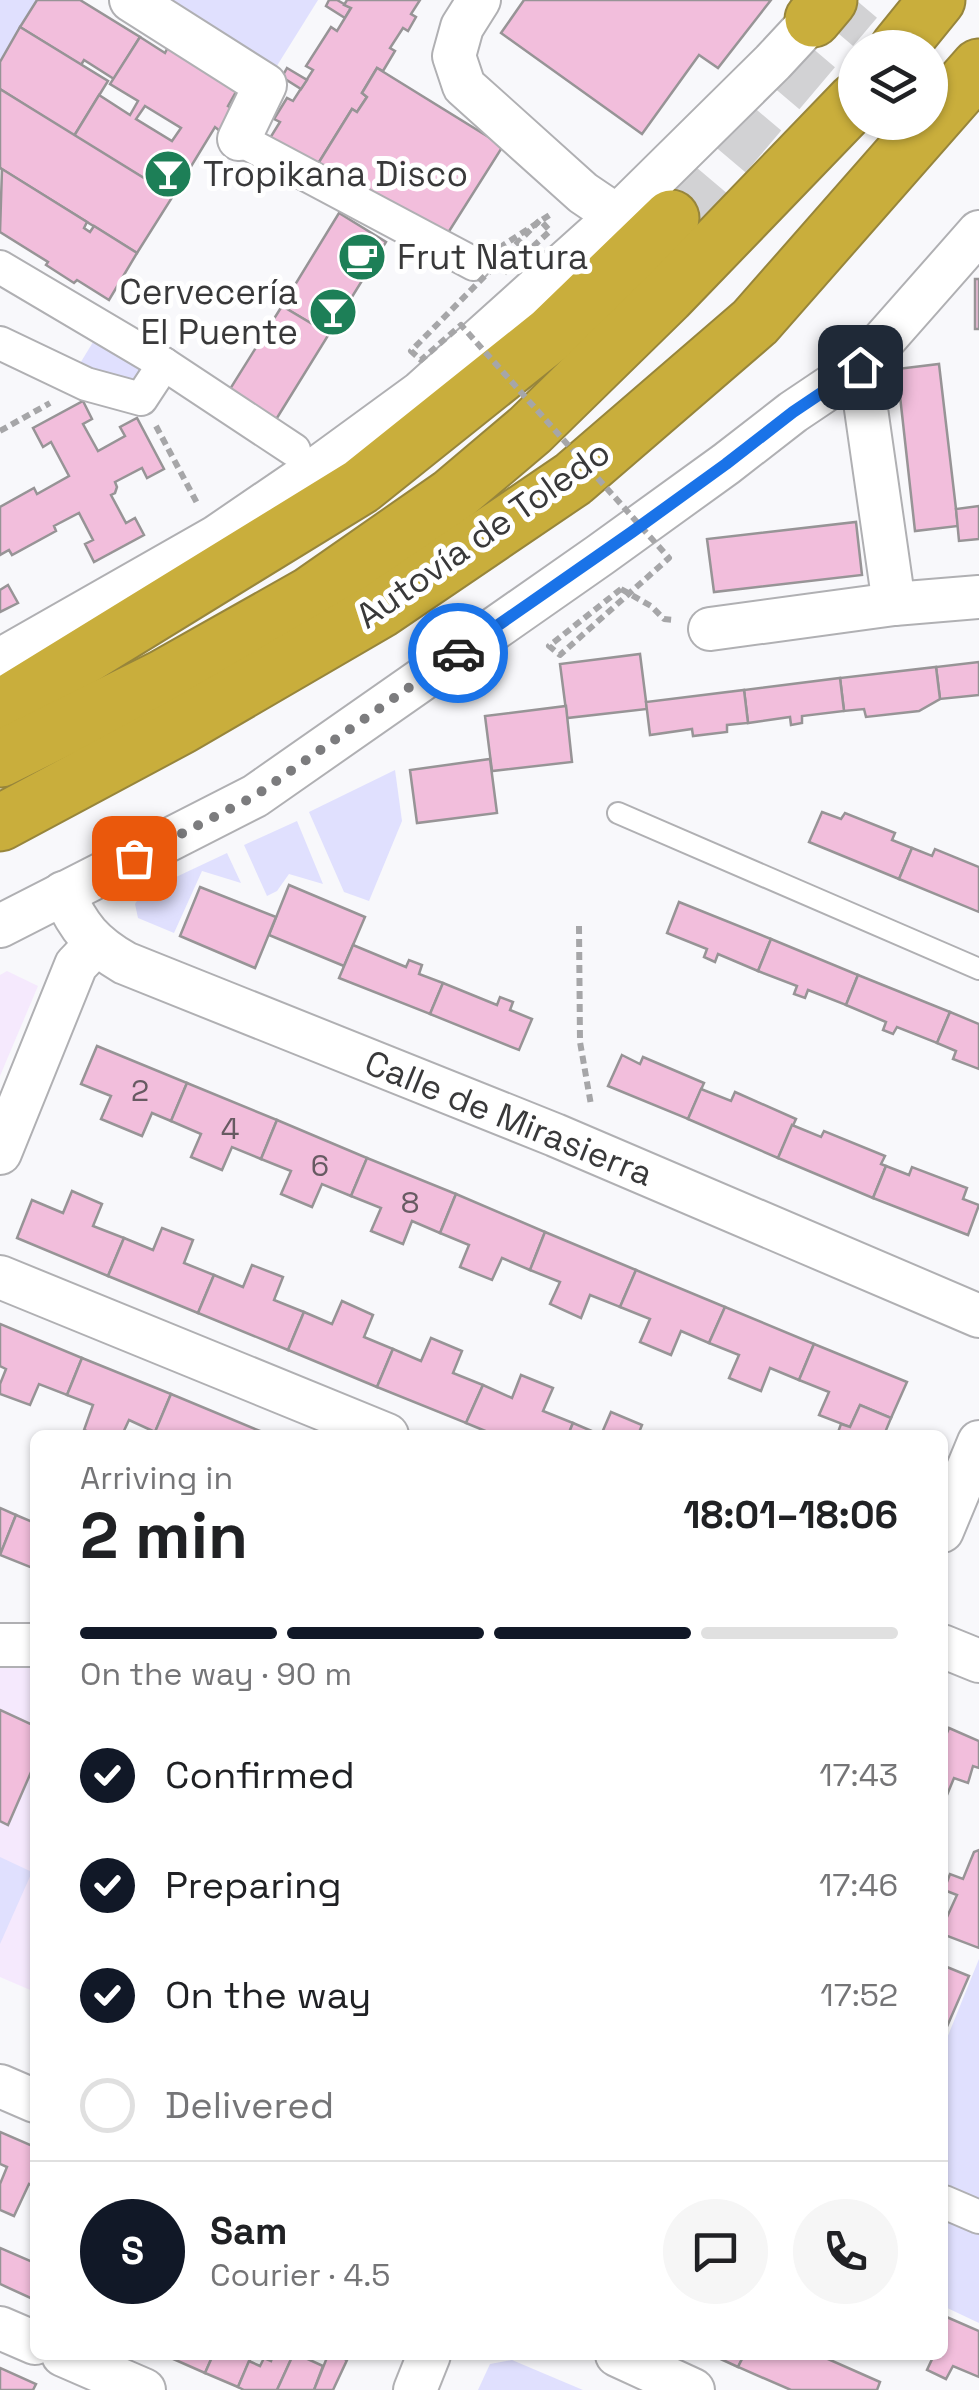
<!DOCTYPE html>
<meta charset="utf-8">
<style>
:root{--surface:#fff;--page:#f6f6f6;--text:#202124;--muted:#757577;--line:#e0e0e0;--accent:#111827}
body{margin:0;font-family:"Space Grotesk",sans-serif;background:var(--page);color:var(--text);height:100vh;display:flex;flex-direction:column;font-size:38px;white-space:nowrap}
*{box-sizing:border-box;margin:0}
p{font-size:32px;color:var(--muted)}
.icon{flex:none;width:55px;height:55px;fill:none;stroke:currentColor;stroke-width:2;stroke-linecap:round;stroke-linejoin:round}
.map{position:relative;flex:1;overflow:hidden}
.drawer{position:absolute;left:30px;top:1430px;width:918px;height:930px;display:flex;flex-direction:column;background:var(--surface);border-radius:15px;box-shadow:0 2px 8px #0004}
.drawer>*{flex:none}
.fabs{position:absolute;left:838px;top:30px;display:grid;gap:20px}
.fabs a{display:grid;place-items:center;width:110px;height:110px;border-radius:50%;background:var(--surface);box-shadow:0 2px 8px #0004;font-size:50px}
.pin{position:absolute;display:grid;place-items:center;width:85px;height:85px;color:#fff;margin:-42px;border-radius:20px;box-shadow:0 5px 15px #0006}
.courier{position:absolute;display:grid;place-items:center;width:100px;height:100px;margin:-50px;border:8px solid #1a73e8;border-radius:50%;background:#fff;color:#222;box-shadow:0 2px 12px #0007}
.head em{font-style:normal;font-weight:700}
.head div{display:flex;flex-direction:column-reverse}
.head{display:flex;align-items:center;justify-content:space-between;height:170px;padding:0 50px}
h1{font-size:65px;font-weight:700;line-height:75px}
.bar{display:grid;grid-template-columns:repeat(4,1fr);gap:15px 10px;align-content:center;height:120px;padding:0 50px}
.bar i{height:12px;border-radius:8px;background:var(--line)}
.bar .active{background:var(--accent)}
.bar p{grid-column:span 4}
.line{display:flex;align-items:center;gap:25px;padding:0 50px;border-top:2px solid var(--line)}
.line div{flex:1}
.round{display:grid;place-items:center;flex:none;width:105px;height:105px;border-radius:52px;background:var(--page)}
ol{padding:0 50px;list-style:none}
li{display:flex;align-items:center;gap:30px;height:110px}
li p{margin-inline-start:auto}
li .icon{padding:10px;border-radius:50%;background:var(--accent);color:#fff;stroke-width:4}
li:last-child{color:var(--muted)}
li i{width:55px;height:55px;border:5px solid var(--line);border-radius:50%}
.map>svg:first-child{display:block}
.education{fill:#f5e9fd}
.green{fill:#e0e0fe}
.building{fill:#f2bedc;stroke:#979496;stroke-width:2.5;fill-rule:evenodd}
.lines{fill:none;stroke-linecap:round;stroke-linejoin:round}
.motorway-tunnel{stroke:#d2d2d4;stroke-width:55;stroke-dasharray:55 28;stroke-linecap:butt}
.service-casing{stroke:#b0b0b3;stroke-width:24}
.pedestrian-casing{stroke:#b0b0b3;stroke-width:36}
.minor-casing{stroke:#b0b0b3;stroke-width:46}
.motorway-casing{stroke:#97853b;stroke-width:59}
.path{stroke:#a6a6a8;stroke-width:6;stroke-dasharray:8 5;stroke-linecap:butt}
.service{stroke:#fff;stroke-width:20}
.pedestrian{stroke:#fff;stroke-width:32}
.minor{stroke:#fff;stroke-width:42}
.motorway{stroke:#c9ae3c;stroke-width:55}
.path-bridge{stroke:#a6a6a8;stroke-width:6;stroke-dasharray:8 5;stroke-linecap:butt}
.done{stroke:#7c7c7e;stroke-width:10;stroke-dasharray:0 18}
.route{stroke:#1a73e8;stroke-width:12}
.labels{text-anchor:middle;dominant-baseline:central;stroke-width:10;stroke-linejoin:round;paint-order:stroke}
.number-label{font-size:30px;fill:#675a62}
.poi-label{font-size:35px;fill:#39393a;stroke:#fff;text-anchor:start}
.street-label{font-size:35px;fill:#39393a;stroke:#fff}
</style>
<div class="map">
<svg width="979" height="2390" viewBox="0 0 979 2390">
<rect width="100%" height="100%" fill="#f8f8fb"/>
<g class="education">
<polygon points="7,971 38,986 0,1076 0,975"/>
<polygon points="0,1664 35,1665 35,1992 0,1977"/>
</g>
<g class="green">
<polygon points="0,0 37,0 0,63"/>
<polygon points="131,0 318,0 265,85"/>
<polygon points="98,334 148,364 132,384 76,370"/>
<polygon points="395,770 402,821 369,901 344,892 309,812"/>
<polygon points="297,821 323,884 289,874 277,891 267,896 244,845"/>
<polygon points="227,853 241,883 202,871 174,933 138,918 135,904 142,893"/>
<polygon points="0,1857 32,1872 0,1944"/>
<polygon points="979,1959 979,2323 943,2306 943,2048"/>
<polygon points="512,2360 583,2390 478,2390 490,2364"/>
</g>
<g class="building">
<polygon points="37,0 80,0 140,37 114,79 84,60 81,65 20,27"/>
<polygon points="329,0 337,0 351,8 345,18 326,6"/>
<polygon points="347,0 420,0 411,14 416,17 408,31 403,28 390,48 395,51 383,71 377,68 362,93 367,97 357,112 352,109 316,167 270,138 280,122 274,119 287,98 293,101 313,70 306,66 331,27 337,31 351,8 344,5"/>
<polygon points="524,0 771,0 718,68 699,55 642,134 501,33"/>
<polygon points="20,27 108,81 74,136 0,89 0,62"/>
<path d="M140,37L165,53L168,47L237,90L228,106L233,109L220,131L215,127L173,196L74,136L99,95L130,115L138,101L110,84ZM145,106L181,128L172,141L136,119Z"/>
<polygon points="287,68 307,80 301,89 282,77"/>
<polygon points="377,68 503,146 441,244 316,167 352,109 357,112 367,97 362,93"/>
<polygon points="0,89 173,196 137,253 0,168"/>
<polygon points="2,169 87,222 84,228 90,232 94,226 137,253 109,300 77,280 74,283 46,265 48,262 0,232"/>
<polygon points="339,213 386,242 329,334 282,306"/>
<rect x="975" y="279" width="4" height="50"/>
<polygon points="282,306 329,334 272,426 225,397"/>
<polygon points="939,364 958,526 915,531 897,369"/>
<polygon points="83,401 92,419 83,424 98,451 125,436 120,427 137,418 164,469 147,478 142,468 115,482 117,487 115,493 111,495 126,523 135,518 144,535 94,562 85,544 93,540 79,513 54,526 56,531 12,555 9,550 0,555 0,507 34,488 37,494 69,476 51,442 43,447 33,428"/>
<polygon points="979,506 979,539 959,541 956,509"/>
<polygon points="856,522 862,575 714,592 707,539"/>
<polygon points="8,585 18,603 0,612 0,590"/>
<polygon points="640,654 647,709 567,718 560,664"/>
<polygon points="979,662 979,695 940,699 936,667"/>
<polygon points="936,667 940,699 919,711 866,717 864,709 844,711 840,678"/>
<polygon points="840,678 844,711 802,716 802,723 791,725 790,717 748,723 744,690"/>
<polygon points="744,690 748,723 727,725 727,732 693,736 692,729 650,735 646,702"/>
<polygon points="566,706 572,762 492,771 485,716"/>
<polygon points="490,759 497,813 417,823 410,770"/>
<polygon points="822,812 841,819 845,813 895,833 892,840 912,848 899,879 809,842"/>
<polygon points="912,848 932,856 935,849 979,867 979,912 899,879"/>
<polygon points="289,885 365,917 344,966 269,935"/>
<polygon points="200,887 276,917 255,968 180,936"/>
<polygon points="679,902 771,939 758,971 718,954 715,962 704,957 707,949 667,933"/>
<polygon points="771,939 858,975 846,1005 808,990 805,998 794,994 797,986 758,971"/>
<polygon points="353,945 406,967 409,960 422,965 419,974 443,983 430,1014 339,978"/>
<polygon points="858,975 950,1012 937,1043 897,1027 893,1034 883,1030 886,1022 846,1005"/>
<polygon points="443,983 497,1005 500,997 513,1002 510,1010 532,1019 519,1050 430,1014"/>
<polygon points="950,1012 979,1024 979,1069 953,1059 956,1051 937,1043"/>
<polygon points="97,1046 187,1083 171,1121 152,1113 142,1136 101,1119 111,1096 81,1084"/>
<polygon points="622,1055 640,1064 643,1057 704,1083 688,1119 608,1086"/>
<polygon points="187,1083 277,1120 261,1159 232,1147 222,1170 191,1157 201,1134 171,1121"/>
<polygon points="701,1089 731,1101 735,1092 796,1119 778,1158 688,1119"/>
<polygon points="277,1120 367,1158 351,1196 322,1184 312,1207 281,1194 291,1171 261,1159"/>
<polygon points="792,1125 821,1137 824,1131 885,1156 881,1164 886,1166 873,1198 778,1158"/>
<polygon points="367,1158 456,1194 440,1233 412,1221 403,1244 371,1231 381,1208 351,1196"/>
<polygon points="886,1166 909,1175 912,1167 967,1188 963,1199 979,1205 968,1235 873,1198"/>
<polygon points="72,1191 102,1204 93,1226 124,1238 108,1276 17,1238 32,1200 63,1213"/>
<polygon points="456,1194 545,1232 530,1270 502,1258 492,1280 460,1267 469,1245 440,1233"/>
<polygon points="162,1228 193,1240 184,1263 214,1275 198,1313 108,1276 124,1238 153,1250"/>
<polygon points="545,1232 636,1270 620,1307 590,1295 581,1318 550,1304 560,1282 530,1270"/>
<polygon points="252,1265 283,1277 274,1300 304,1312 288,1350 198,1313 214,1275 243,1287"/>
<polygon points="636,1270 725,1307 709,1343 681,1331 671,1355 640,1342 650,1319 620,1307"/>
<polygon points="342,1301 373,1315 364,1337 393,1349 377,1387 288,1350 304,1312 332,1324"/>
<polygon points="725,1307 814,1344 799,1380 770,1368 761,1391 729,1378 739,1355 709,1343"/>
<polygon points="0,1324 82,1358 67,1395 39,1384 30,1405 0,1394 0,1384 6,1369 0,1366"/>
<polygon points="431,1338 462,1351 453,1373 483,1385 466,1423 377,1387 393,1349 421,1361"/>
<polygon points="814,1344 907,1382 891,1418 860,1405 850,1427 819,1415 829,1392 799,1380"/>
<polygon points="82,1358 171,1394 155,1432 129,1420 122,1435 96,1435 84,1430 93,1405 67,1395"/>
<polygon points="521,1375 553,1388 543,1411 573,1423 568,1435 495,1435 466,1423 483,1385 512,1398"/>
<polygon points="171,1394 260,1431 258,1435 162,1435 155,1432"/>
<polygon points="860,1405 891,1418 884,1435 837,1435 841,1424 850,1427"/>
<polygon points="611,1412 642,1425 638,1435 568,1435 573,1423 601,1435"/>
<polygon points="0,1508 16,1515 0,1555"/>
<polygon points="16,1515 35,1523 35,1569 0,1555"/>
<polygon points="0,1710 35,1726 35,1763 8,1825 0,1821"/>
<polygon points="949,1728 979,1741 979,1768 973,1766 968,1783 954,1778 942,1807 942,1745"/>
<polygon points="979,1850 979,1948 942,1934 942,1928 957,1895 944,1890 950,1874 963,1879 974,1852"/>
<polygon points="942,1965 969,1976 942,2038"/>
<polygon points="0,2132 35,2147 35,2187 29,2184 14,2216 0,2210 0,2184 7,2167 0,2164"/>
<polygon points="0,2248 35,2263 35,2300 0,2284"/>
<polygon points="942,2315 979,2331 979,2377 953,2366 946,2379 927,2370 933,2357 929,2355 942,2355"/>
<polygon points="172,2355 213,2355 205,2373 171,2358"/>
<polygon points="213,2355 252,2355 238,2387 205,2373"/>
<polygon points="273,2355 293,2355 277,2390 244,2390 238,2387 249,2361 260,2366 264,2358 271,2361"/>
<polygon points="293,2355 299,2355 323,2366 314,2390 277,2390"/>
<polygon points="328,2355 336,2355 347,2360 333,2390 314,2390"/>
<polygon points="712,2355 744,2355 738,2367"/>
<polygon points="744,2355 819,2355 880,2382 877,2390 791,2390 738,2367"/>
<polygon points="0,2368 36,2384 33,2390 0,2390"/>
</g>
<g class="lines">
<polyline class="motorway-tunnel" points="671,218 856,0"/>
<g class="service-casing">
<polyline id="service" points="618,813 979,969"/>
</g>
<g class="pedestrian-casing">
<g id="pedestrian">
<polyline points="239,139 474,264"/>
<polyline points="0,267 164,364 294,450"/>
<polyline points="0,343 86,384 141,399 164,364"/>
<polyline points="944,2202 979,2217"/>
</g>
</g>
<g class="minor-casing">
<g id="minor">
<polyline points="131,0 265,85 239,139"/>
<polyline points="479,0 462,27 454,56 464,86 583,193 617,216"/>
<polyline points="860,367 894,604"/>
<polyline points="710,629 894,604 979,597"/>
<polyline points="0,660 216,537 320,466 420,393 617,216 773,62 813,19 826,0"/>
<path d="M63,893C79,928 92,944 125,963L555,1135L979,1316"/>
<polyline points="0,926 255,796 600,555 726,464 793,412 860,367 979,232"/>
<polyline points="0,1153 76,965 96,944"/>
<polyline points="0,1277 387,1435"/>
<polyline points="942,1531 979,1442"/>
<polyline points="0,1645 35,1645"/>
<polyline points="942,1646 979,1661"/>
<polyline points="0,2086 35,2101"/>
<polyline points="0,2328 35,2343"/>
<polyline points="63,2355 144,2390"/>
<polyline points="617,2355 693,2390"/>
<polyline points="415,2390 429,2355"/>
</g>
</g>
<g class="motorway-casing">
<g id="motorway">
<polyline points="813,19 829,0"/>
<polyline points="898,48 937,0"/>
<polyline points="0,708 361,486 551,334 671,218"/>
<polyline points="0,759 163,678 310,595 452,496 530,430 667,296 855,101"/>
<polyline points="0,823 181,726 380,610 573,479 755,322 979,67"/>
</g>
</g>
<g class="path">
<polyline points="499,248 551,214"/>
<polyline points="156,426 197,503"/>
<polyline points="0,431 50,403"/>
<polyline points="621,589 651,606 664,619 675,620"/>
<polyline points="579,926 580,1042 591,1105"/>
</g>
<use href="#service" class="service"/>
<use href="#pedestrian" class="pedestrian"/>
<use href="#minor" class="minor"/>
<use href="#motorway" class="motorway"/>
<polyline class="path-bridge" points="504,273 550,231 540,220 411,351 421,360 461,325 669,558 560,655 549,646 621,589"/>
</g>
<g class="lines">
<polyline class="done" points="134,858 255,796 458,653"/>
<polyline class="route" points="458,653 632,532 726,464 793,412 860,367"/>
</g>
<defs>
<g id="bar-disc" transform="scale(2.5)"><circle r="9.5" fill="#1d7f57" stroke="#fff"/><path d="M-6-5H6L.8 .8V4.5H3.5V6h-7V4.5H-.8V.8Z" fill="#fff"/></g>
<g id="cafe-disc" transform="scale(2.5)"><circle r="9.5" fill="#1d7f57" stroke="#fff"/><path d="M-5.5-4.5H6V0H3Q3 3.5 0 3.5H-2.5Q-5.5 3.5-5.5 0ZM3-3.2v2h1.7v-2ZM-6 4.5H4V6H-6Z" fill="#fff"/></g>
</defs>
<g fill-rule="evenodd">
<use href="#bar-disc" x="168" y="174"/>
<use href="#cafe-disc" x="362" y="257"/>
<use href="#bar-disc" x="333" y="312"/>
</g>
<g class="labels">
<g class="number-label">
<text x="140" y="1090">2</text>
<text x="230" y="1128">4</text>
<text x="320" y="1165">6</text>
<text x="410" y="1202">8</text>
</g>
<g class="poi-label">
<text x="203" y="174">Tropikana Disco</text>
<text x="397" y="257">Frut Natura</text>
<text x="298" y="292" text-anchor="end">Cervecería<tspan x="298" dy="40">El Puente</tspan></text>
</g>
<g class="street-label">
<text transform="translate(483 534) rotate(-35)">Autovía de Toledo</text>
<text transform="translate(509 1118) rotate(22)">Calle de Mirasierra</text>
</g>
</g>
</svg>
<div class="fabs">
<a><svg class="icon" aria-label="layers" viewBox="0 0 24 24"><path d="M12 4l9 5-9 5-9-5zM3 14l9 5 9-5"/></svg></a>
</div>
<div class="pin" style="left:134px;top:858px;background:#ea580c"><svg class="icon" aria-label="bag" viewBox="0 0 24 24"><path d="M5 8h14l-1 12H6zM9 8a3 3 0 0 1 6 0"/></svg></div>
<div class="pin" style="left:860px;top:367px;background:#1f2937"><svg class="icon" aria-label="home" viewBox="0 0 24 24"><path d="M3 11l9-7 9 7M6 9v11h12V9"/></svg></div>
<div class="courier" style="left:458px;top:653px"><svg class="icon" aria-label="car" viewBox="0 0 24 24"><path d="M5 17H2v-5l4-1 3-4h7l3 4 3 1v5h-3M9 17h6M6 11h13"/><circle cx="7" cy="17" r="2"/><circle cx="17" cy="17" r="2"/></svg></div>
<section class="drawer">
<div class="head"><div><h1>2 min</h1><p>Arriving in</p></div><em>18:01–18:06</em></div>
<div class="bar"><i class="active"></i><i class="active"></i><i class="active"></i><i></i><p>On the way · 90 m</p></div>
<ol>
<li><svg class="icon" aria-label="check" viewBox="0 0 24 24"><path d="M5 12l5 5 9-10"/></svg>Confirmed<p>17:43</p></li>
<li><svg class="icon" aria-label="check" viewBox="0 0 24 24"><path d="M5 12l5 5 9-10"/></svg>Preparing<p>17:46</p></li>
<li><svg class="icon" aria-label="check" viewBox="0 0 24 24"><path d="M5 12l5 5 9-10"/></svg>On the way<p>17:52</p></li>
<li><i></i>Delivered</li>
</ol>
<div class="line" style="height:180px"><b class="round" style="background:var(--accent);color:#fff">S</b><div><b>Sam</b><p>Courier · 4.5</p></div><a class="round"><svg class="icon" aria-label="chat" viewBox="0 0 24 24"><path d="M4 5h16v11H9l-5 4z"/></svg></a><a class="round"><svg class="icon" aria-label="phone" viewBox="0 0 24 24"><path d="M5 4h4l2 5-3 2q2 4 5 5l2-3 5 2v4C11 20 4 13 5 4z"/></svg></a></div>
</section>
</div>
